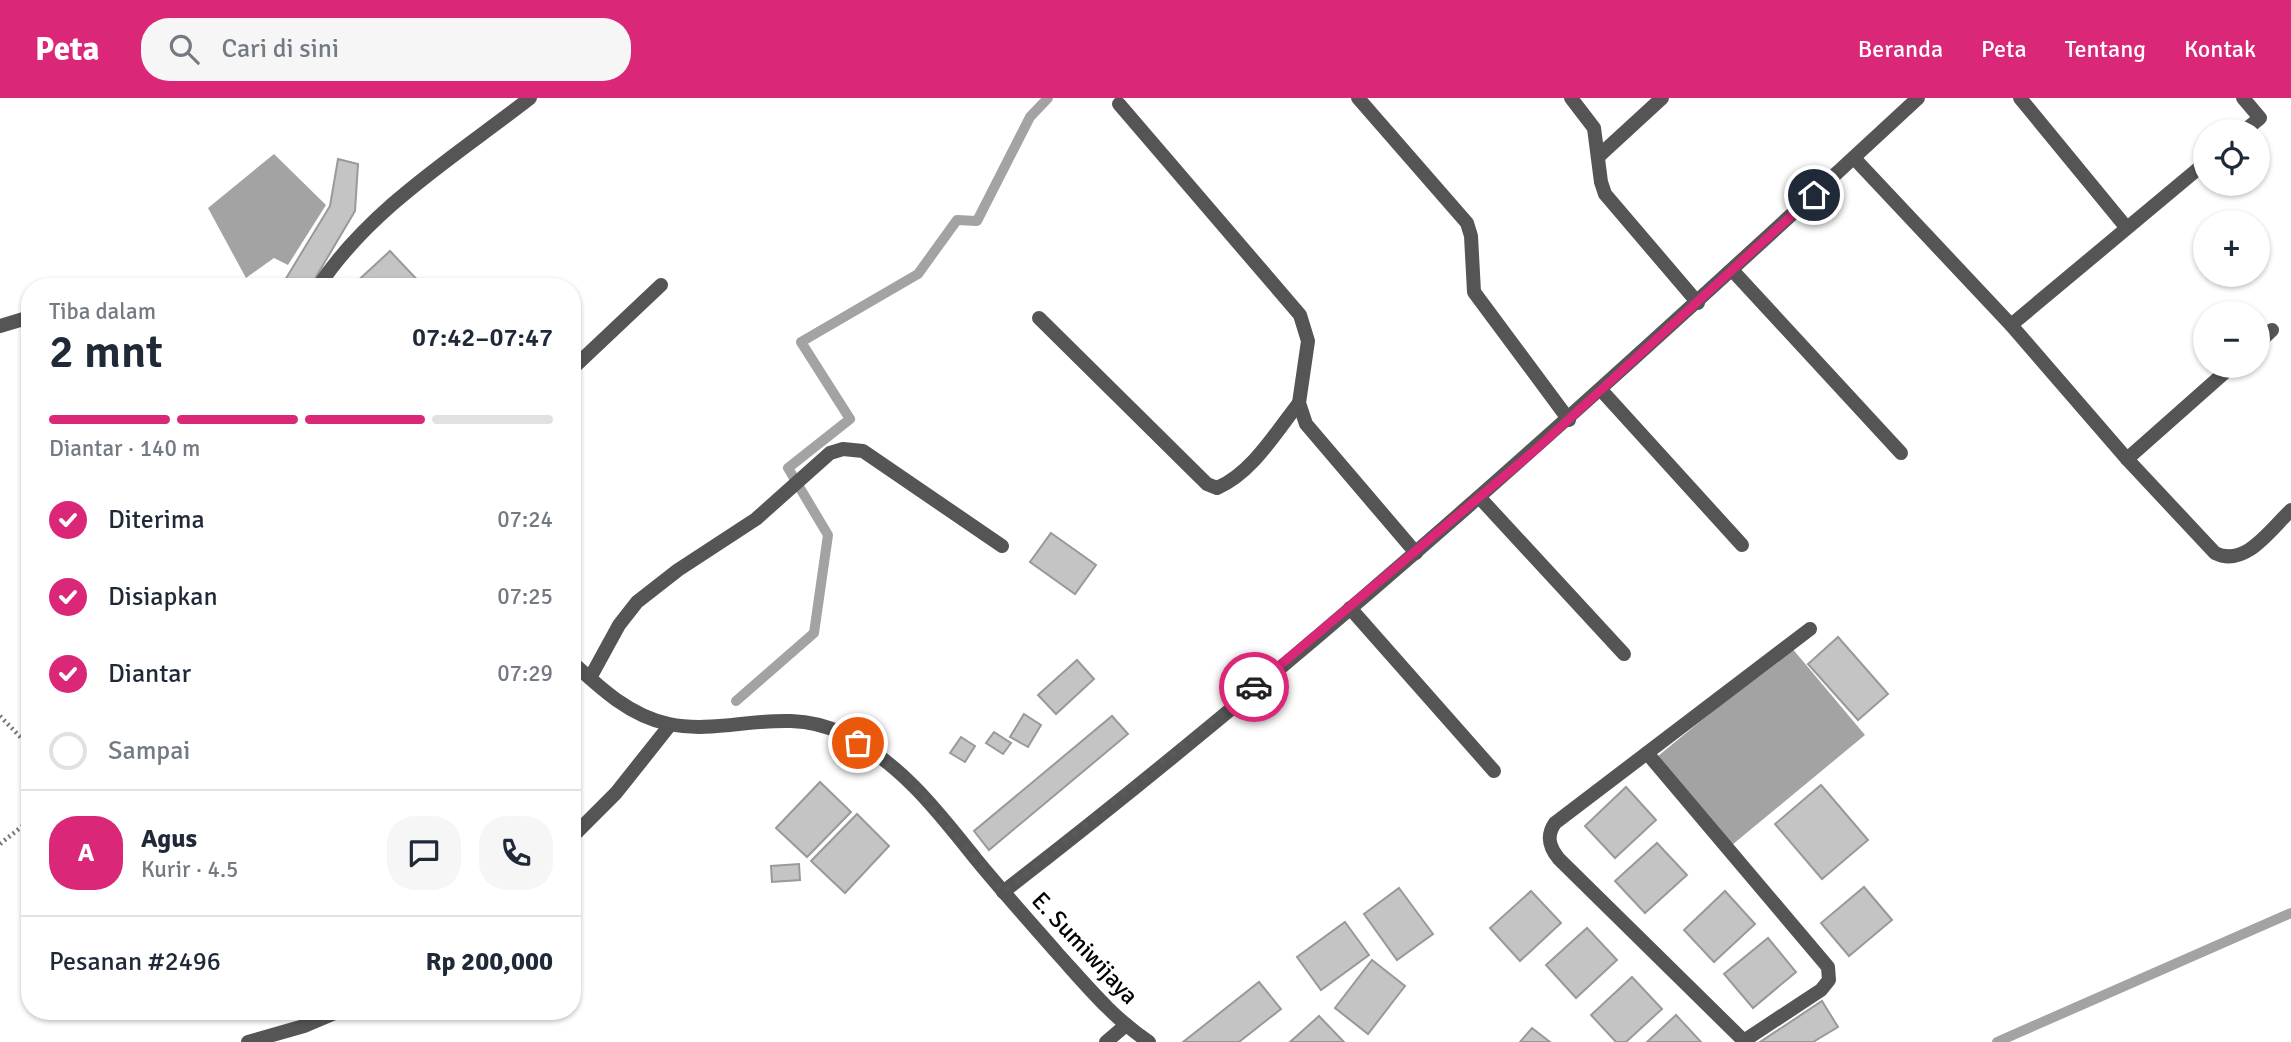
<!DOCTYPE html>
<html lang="id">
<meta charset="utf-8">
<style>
:root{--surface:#fff;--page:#f6f6f7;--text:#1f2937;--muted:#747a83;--line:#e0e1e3;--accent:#db2777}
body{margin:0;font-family:Signika,sans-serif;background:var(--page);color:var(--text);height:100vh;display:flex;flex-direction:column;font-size:26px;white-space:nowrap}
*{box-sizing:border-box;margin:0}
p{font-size:23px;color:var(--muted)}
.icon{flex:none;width:38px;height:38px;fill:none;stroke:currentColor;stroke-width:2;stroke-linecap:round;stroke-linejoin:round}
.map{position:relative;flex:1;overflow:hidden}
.drawer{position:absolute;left:21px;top:180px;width:560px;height:742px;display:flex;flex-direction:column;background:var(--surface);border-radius:28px;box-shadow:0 2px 5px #0004}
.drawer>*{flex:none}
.fabs{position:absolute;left:2193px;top:21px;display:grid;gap:14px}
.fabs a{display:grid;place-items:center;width:77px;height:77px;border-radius:50%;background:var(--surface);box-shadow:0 2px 5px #0004;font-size:35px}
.pin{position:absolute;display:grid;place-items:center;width:60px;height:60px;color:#fff;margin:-30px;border:4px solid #fff;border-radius:50%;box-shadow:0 2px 7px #0007}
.courier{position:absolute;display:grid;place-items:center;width:70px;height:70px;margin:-35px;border:5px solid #db2777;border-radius:50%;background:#fff;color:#222;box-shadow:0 2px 9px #0007}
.summary em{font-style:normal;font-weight:600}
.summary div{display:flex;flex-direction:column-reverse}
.summary{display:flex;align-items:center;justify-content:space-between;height:119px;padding:0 28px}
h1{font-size:46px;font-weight:600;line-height:52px}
.bar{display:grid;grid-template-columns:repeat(4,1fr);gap:10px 7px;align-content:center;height:84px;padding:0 28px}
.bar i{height:9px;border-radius:5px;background:var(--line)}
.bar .current{background:var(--accent)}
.bar p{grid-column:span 4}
.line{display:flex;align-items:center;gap:18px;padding:0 28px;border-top:2px solid var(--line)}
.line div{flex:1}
.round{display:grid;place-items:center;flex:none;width:74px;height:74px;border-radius:28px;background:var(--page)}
ol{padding:0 28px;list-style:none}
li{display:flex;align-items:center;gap:21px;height:77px}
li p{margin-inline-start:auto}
li .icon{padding:7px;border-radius:50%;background:var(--accent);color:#fff;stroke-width:4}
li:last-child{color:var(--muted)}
li i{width:38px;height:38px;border:4px solid var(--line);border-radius:50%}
header{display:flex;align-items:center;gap:42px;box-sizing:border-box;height:98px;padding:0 35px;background:var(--accent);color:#fff}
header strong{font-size:33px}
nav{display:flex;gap:38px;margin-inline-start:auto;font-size:24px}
.search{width:490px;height:63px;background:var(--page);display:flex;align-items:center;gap:18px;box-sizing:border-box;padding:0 24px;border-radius:28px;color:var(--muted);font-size:26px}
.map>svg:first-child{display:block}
.water{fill:#a3a3a3}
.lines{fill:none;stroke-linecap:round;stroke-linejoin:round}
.stream{stroke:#a3a3a3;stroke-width:10}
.building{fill:#c4c4c4;stroke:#999;stroke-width:2}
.path{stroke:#777;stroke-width:4.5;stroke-dasharray:2 3.5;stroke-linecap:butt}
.lane{stroke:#555;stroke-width:14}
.street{stroke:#555;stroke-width:14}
.done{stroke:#595959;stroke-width:7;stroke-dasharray:0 12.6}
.route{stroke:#db2777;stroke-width:9}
.labels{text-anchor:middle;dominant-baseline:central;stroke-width:7;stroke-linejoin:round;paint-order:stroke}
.street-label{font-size:24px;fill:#000;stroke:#fff}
</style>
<header>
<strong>Peta</strong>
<div class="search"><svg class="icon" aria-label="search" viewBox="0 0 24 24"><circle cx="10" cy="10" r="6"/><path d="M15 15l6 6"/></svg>Cari di sini</div>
<nav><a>Beranda</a><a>Peta</a><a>Tentang</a><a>Kontak</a></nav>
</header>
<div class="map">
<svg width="2291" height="944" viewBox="0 0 2291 944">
<rect width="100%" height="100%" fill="#fff"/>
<g class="water">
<polygon points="274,56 326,107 288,167 274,160 246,180 208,110"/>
<polygon points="1791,549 1865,637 1732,747 1658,658"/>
</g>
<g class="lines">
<g class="stream">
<polyline points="736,603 814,535 828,437 788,370 850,321 801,244 918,176 957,122 977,123 1030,19 1048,0"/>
<polyline points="1997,944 2291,815"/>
</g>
</g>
<g class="building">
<polygon points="338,61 358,66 355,113 310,189 298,189 285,182 330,108"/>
<polygon points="390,153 424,189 351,189"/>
<polygon points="1051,435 1096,467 1075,496 1030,464"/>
<polygon points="1838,539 1888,596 1858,622 1808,566"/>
<polygon points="1077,562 1094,581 1056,616 1038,597"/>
<polygon points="1024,616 1041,627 1028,649 1010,639"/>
<polygon points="1112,618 1128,636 989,752 974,733"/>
<polygon points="994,634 1011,645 1003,656 986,645"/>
<polygon points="961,639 975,648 965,664 950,655"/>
<polygon points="820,684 851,714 807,759 776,730"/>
<polygon points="1821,687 1868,742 1822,781 1775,726"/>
<polygon points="1626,689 1656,722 1615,760 1585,728"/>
<polygon points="857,716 889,748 845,795 811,763"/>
<polygon points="1657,745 1687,777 1645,815 1615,783"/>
<polygon points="799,766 800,782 772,784 771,768"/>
<polygon points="1864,789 1892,822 1849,858 1821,825"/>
<polygon points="1399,790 1433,836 1397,862 1364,816"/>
<polygon points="1531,793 1561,825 1520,863 1490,830"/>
<polygon points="1725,793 1755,826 1714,864 1684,832"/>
<polygon points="1345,824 1369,857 1321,892 1297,859"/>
<polygon points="1587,830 1617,862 1576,900 1546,867"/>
<polygon points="1768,840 1796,874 1753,910 1724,876"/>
<polygon points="1372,862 1405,888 1368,936 1335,910"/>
<polygon points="1632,879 1662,911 1626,944 1616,944 1591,917"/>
<polygon points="1259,884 1281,911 1239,944 1183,944"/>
<polygon points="1822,903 1838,929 1813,944 1760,944"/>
<polygon points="1676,917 1701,944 1647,944"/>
<polygon points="1319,918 1344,944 1290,944"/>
<polygon points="1532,930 1550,944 1520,944"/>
</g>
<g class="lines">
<g class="path">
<polyline points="0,618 30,649"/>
<polyline points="0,746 30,722"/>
</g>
<polyline class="lane" points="1106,944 1126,927"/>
<g class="street">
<polyline points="1358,0 1467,125 1471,138 1474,194 1569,322"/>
<polyline points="1571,0 1594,30 1601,84 1605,96 1698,205"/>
<polyline points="2020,0 2126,129"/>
<polyline points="2243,0 2260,20 2244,33"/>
<polyline points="1119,6 1300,217 1308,243 1299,305 1306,326 1416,455"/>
<polyline points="1600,57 1662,0"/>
<path d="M1854,60L2011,227L2127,361L2215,455C2245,470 2270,432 2291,412"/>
<polyline points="1733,173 1901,355"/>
<polyline points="125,189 155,189"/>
<path d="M318,189C370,110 457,57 530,0"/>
<path d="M1039,220L1207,386L1217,390C1252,375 1276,334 1299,305"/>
<polyline points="2011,227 2205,65"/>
<polyline points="0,228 30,219"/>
<polyline points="2258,245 2272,232"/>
<polyline points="572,271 661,187"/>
<polyline points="1602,293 1742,447"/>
<polyline points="2127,361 2232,268"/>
<polyline points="1480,400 1624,556"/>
<polyline points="1350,510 1494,673"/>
<path d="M572,564C600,590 630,618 669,626C725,638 784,607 841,635C898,662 937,712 975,760C1002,793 1030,824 1058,856C1087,888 1113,920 1149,944"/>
<polyline points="590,580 619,527 637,504 678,472 756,421 830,355 843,351 863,353 1002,448"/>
<polyline points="1647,655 1828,869 1829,882 1821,892 1742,944"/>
<polyline points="572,739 616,695 670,627"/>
<path d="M1003,794C1323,547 1622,274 1918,0"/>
<path d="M1743,942L1559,761C1549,749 1546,738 1555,725L1810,531"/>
<polyline points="248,944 304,928 337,914"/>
</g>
</g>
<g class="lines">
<polyline class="done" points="858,645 911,684 1003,794 1254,589"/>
<polyline class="route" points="1254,589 1534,353 1814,97"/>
</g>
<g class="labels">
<g class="street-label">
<text transform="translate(1085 850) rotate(47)">E. Sumiwijaya</text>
</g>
</g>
</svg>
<div class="fabs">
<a><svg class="icon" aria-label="locate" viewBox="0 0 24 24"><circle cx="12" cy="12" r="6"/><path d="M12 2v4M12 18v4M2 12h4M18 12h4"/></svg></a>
<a>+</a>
<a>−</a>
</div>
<div class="pin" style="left:858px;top:645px;background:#ea580c"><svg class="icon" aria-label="bag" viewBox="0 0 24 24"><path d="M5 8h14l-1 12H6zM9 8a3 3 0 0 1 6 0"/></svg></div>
<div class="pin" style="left:1814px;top:97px;background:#1f2937"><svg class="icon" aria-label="home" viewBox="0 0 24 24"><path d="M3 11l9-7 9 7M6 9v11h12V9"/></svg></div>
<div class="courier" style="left:1254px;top:589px"><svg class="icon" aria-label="car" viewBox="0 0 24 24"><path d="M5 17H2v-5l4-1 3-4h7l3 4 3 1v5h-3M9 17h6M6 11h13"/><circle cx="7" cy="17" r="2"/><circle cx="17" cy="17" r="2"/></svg></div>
<section class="drawer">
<div class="summary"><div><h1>2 mnt</h1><p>Tiba dalam</p></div><em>07:42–07:47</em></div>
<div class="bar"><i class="current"></i><i class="current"></i><i class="current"></i><i></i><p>Diantar · 140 m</p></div>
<ol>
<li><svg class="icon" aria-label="check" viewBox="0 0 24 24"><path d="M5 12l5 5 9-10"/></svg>Diterima<p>07:24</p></li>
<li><svg class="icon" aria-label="check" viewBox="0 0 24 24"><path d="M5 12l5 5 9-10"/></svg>Disiapkan<p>07:25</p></li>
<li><svg class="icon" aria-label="check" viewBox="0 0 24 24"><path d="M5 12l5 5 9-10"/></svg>Diantar<p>07:29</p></li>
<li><i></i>Sampai</li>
</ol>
<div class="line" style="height:126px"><b class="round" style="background:var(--accent);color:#fff">A</b><div><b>Agus</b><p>Kurir · 4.5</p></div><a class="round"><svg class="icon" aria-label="chat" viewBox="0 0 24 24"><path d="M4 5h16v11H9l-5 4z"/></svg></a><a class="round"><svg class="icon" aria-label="phone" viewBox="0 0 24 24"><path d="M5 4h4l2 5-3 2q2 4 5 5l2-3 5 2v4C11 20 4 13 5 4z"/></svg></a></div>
<div class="line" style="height:91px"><div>Pesanan #2496</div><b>Rp 200,000</b></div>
</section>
</div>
